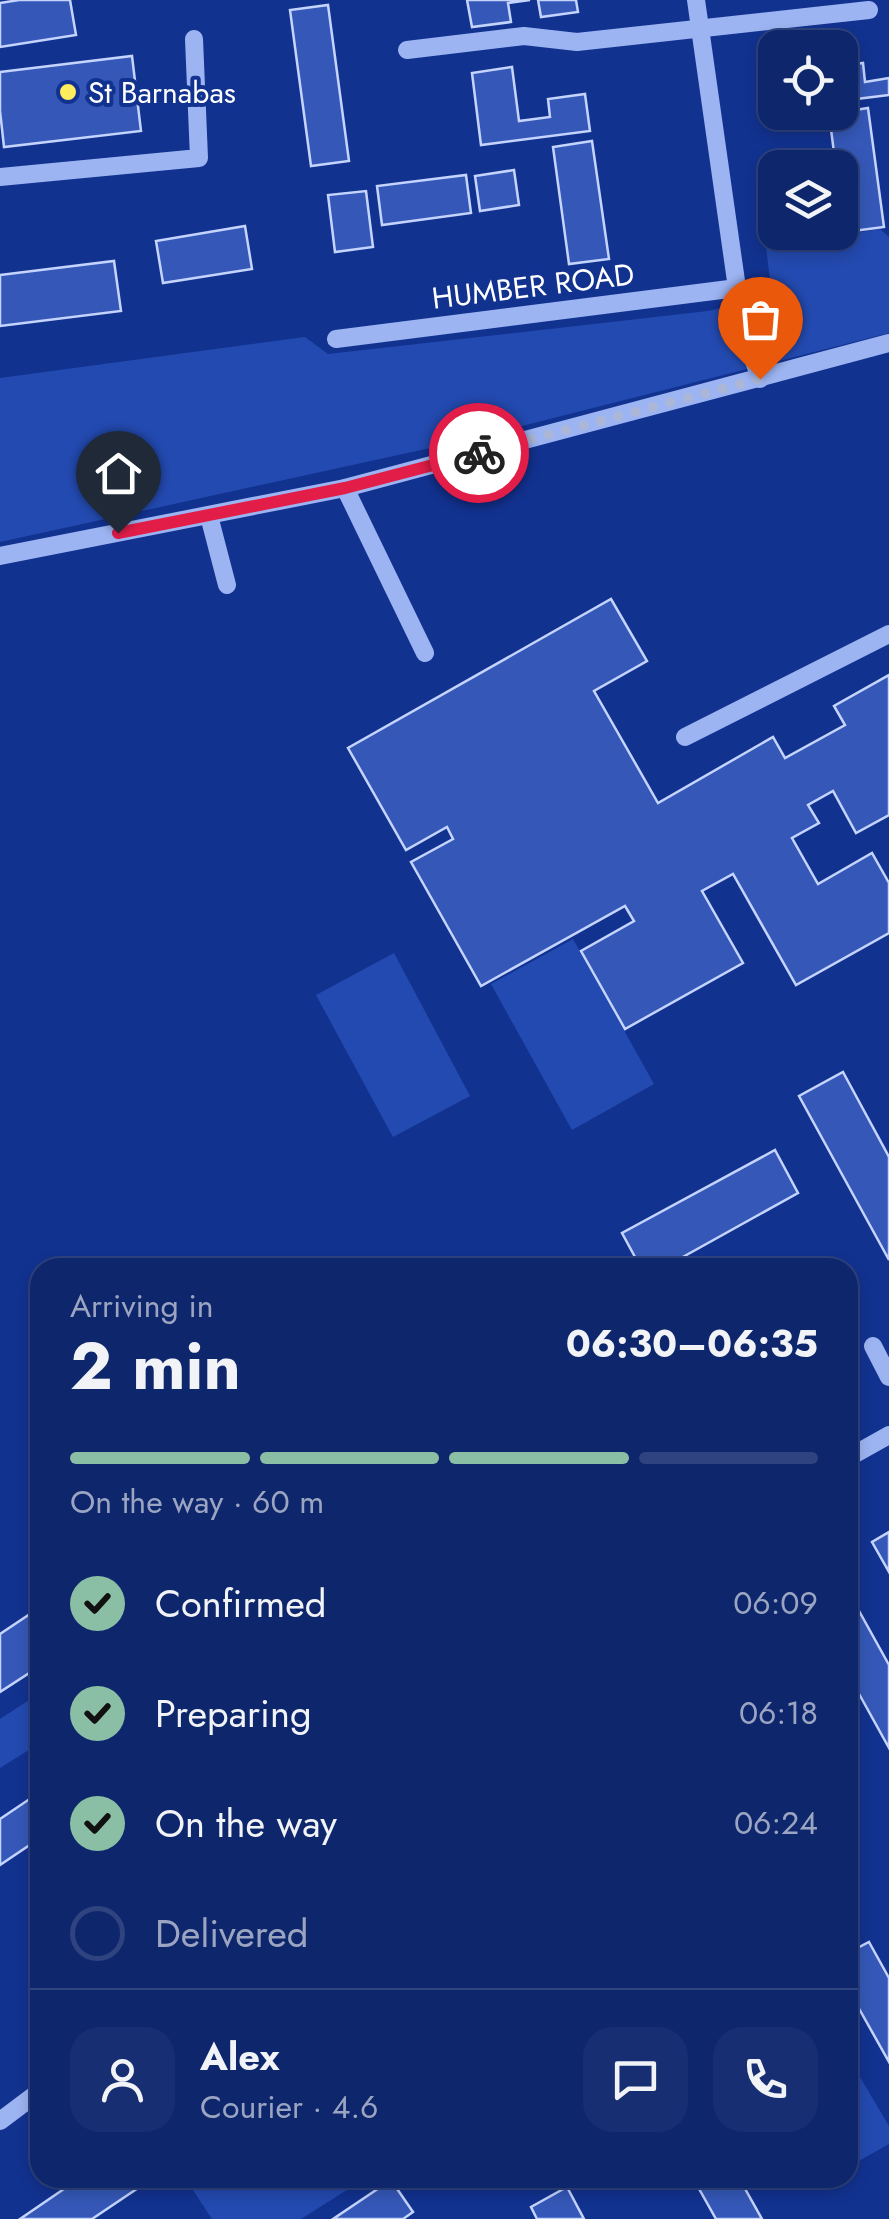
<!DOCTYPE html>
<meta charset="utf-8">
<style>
:root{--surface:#0e266c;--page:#172e72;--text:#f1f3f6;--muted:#9ba5c2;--line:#2e437f;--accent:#8abfa5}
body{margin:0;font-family:Jost,sans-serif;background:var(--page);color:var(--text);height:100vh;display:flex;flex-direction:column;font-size:38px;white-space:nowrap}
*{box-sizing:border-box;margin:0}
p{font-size:32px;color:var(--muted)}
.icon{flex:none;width:55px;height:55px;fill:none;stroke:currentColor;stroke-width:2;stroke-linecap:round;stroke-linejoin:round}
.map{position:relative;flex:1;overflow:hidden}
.side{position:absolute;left:30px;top:1258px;width:828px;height:930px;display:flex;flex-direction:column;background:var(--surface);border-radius:30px;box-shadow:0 5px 15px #0003,0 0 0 2px var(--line)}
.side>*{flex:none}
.buttons{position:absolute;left:758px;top:30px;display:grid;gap:20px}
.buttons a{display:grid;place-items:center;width:100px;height:100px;border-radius:20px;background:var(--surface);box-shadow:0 5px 15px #0003,0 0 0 2px var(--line);font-size:50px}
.pin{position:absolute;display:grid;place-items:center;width:85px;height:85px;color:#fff;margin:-102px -42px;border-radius:50% 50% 50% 0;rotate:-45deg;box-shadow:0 0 10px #0007}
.pin .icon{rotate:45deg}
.courier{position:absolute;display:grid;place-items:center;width:100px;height:100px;margin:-50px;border:8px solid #e11d48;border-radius:50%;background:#fff;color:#222;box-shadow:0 2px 12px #0007}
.overview em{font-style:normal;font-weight:700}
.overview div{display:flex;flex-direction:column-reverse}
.overview{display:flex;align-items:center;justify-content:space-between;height:170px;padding:0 40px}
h1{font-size:65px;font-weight:700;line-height:75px}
.bar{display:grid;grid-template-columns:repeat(4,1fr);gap:15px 10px;align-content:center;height:120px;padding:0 40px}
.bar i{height:12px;border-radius:8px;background:var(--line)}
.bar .current{background:var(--accent)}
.bar p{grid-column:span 4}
.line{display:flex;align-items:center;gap:25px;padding:0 40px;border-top:2px solid var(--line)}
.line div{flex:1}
.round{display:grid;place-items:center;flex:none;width:105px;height:105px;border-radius:30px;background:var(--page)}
ol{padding:0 40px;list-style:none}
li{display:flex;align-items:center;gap:30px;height:110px}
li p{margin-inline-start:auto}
li .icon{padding:10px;border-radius:50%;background:var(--accent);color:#111;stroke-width:4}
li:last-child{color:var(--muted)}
li i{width:55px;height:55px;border:5px solid var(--line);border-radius:50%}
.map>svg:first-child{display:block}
.green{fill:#234ab0}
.building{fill:#3558b8;stroke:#c4d4fd;stroke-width:2.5}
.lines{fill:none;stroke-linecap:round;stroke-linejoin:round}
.minor{stroke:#9db4f2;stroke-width:18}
.done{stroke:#acb7d8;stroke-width:10;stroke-dasharray:0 18}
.route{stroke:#e11d48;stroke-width:12}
.poi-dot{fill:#ffed5e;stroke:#123290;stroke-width:4}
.labels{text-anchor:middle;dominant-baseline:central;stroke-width:8;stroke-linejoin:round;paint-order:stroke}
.poi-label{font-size:30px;fill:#fff;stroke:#123290;text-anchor:start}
.street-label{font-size:30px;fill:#fff;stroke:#123290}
</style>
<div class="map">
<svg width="889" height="2219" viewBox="0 0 889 2219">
<rect width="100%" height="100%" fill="#123290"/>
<g class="green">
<polygon points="880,229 889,237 889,333 467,440 0,542 0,378 305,337 328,354 708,311 772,296 766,247"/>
<polygon points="573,939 654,1084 572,1130 491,984"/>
<polygon points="394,953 470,1096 393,1137 316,995"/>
<polygon points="40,1693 40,1743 0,1768 0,1719"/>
<polygon points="848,2057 889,2126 889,2144 848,2167"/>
<polygon points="185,2178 366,2178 301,2219 212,2219"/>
</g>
<g class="building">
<polygon points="19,0 70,0 76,35 0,47 0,3"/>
<polygon points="467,0 530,0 508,3 511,22 472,27"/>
<polygon points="538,0 576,0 578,12 541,17"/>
<polygon points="328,5 349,161 311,166 290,10"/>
<polygon points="132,56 141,131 4,147 0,111 0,72"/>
<polygon points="863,63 865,82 889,78 889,95 840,101 840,66"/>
<polygon points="512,67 519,121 550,117 548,99 585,94 590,131 481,145 472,73"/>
<polygon points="868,108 884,227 845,232 840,197 840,168 836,168 829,114"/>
<polygon points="592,141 609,259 569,264 553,147"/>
<polygon points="514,170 519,205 480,211 475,176"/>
<polygon points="466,175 471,213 382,225 377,186"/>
<polygon points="366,191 373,247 335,252 328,195"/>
<polygon points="245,226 252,269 163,283 156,241"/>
<polygon points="114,261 121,311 0,326 0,275"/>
<polygon points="611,599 647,661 594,691 658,803 773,737 785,758 845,725 834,706 889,675 889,815 856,833 833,791 808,805 819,823 792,838 818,884 872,853 889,883 889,933 796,985 733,874 702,891 743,963 625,1029 581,951 634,921 625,906 481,986 411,862 453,839 447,827 406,850 348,748"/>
<polygon points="843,1072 889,1157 889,1260 799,1096"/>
<polygon points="775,1150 798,1193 663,1268 641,1268 622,1233"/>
<polygon points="889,1532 889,1572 872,1542"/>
<polygon points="848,1591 889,1665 889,1748 848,1674"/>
<polygon points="36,1610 40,1615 40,1666 0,1692 0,1634"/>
<polygon points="40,1792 40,1838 0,1865 0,1819"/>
<polygon points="869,1942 889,1978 889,2062 848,1989 848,1953"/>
<polygon points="80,2178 153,2178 92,2219 20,2219"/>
<polygon points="693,2178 739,2178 762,2219 716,2219"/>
<polygon points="391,2180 413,2212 403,2219 333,2219"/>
<polygon points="567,2187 584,2219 537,2219 531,2207"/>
</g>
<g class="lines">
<g class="minor">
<polyline points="696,0 737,288 752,355 760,379"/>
<polyline points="407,50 524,36 577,42 869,10"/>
<polyline points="0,177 199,158 194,39"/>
<polyline points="336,339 737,288"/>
<polyline points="345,488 425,653"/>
<polyline points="209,516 227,585"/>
<polyline points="0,556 345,488 889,343"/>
<polyline points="685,737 889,634"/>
<polyline points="873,1346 889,1377"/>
<polyline points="848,1458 889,1435"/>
<polyline points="0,2121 40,2091"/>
</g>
</g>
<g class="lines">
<polyline class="done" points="479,453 760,379"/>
<polyline class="route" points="118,533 345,488 479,453"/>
</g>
<circle class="poi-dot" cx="68" cy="92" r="10"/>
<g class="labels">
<g class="poi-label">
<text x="88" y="92">St Barnabas</text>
</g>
<g class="street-label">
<text transform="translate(533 286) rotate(-7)">HUMBER ROAD</text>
</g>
</g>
</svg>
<div class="buttons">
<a><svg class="icon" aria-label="locate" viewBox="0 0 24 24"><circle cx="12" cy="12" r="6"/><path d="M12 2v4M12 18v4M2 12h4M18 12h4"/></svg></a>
<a><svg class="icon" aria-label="layers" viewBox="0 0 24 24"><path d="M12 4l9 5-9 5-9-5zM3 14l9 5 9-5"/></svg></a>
</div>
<div class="pin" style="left:760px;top:379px;background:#ea580c"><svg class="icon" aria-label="bag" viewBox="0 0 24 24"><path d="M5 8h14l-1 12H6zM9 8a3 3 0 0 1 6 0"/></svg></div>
<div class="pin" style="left:118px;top:533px;background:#1f2937"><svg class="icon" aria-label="home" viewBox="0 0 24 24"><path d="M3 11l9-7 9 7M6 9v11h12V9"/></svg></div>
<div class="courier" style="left:479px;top:453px"><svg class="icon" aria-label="bike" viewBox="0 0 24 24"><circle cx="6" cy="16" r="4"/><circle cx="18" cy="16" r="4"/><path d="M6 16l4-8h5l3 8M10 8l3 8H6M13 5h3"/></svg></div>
<section class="side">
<div class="overview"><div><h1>2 min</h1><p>Arriving in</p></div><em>06:30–06:35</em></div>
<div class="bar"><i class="current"></i><i class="current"></i><i class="current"></i><i></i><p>On the way · 60 m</p></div>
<ol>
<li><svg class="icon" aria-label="check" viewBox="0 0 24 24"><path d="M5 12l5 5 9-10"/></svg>Confirmed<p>06:09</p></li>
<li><svg class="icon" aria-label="check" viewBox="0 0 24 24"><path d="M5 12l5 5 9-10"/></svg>Preparing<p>06:18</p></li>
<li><svg class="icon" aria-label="check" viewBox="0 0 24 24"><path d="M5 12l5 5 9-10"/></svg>On the way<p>06:24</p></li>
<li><i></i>Delivered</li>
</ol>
<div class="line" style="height:180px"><a class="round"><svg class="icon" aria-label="person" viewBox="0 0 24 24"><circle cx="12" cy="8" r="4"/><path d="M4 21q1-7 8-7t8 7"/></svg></a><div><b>Alex</b><p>Courier · 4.6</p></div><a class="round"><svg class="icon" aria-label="chat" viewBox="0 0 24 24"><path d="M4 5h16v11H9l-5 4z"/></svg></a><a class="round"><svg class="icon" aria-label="phone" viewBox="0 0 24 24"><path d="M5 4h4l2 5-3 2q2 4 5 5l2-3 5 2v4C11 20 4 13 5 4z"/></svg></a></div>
</section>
</div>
